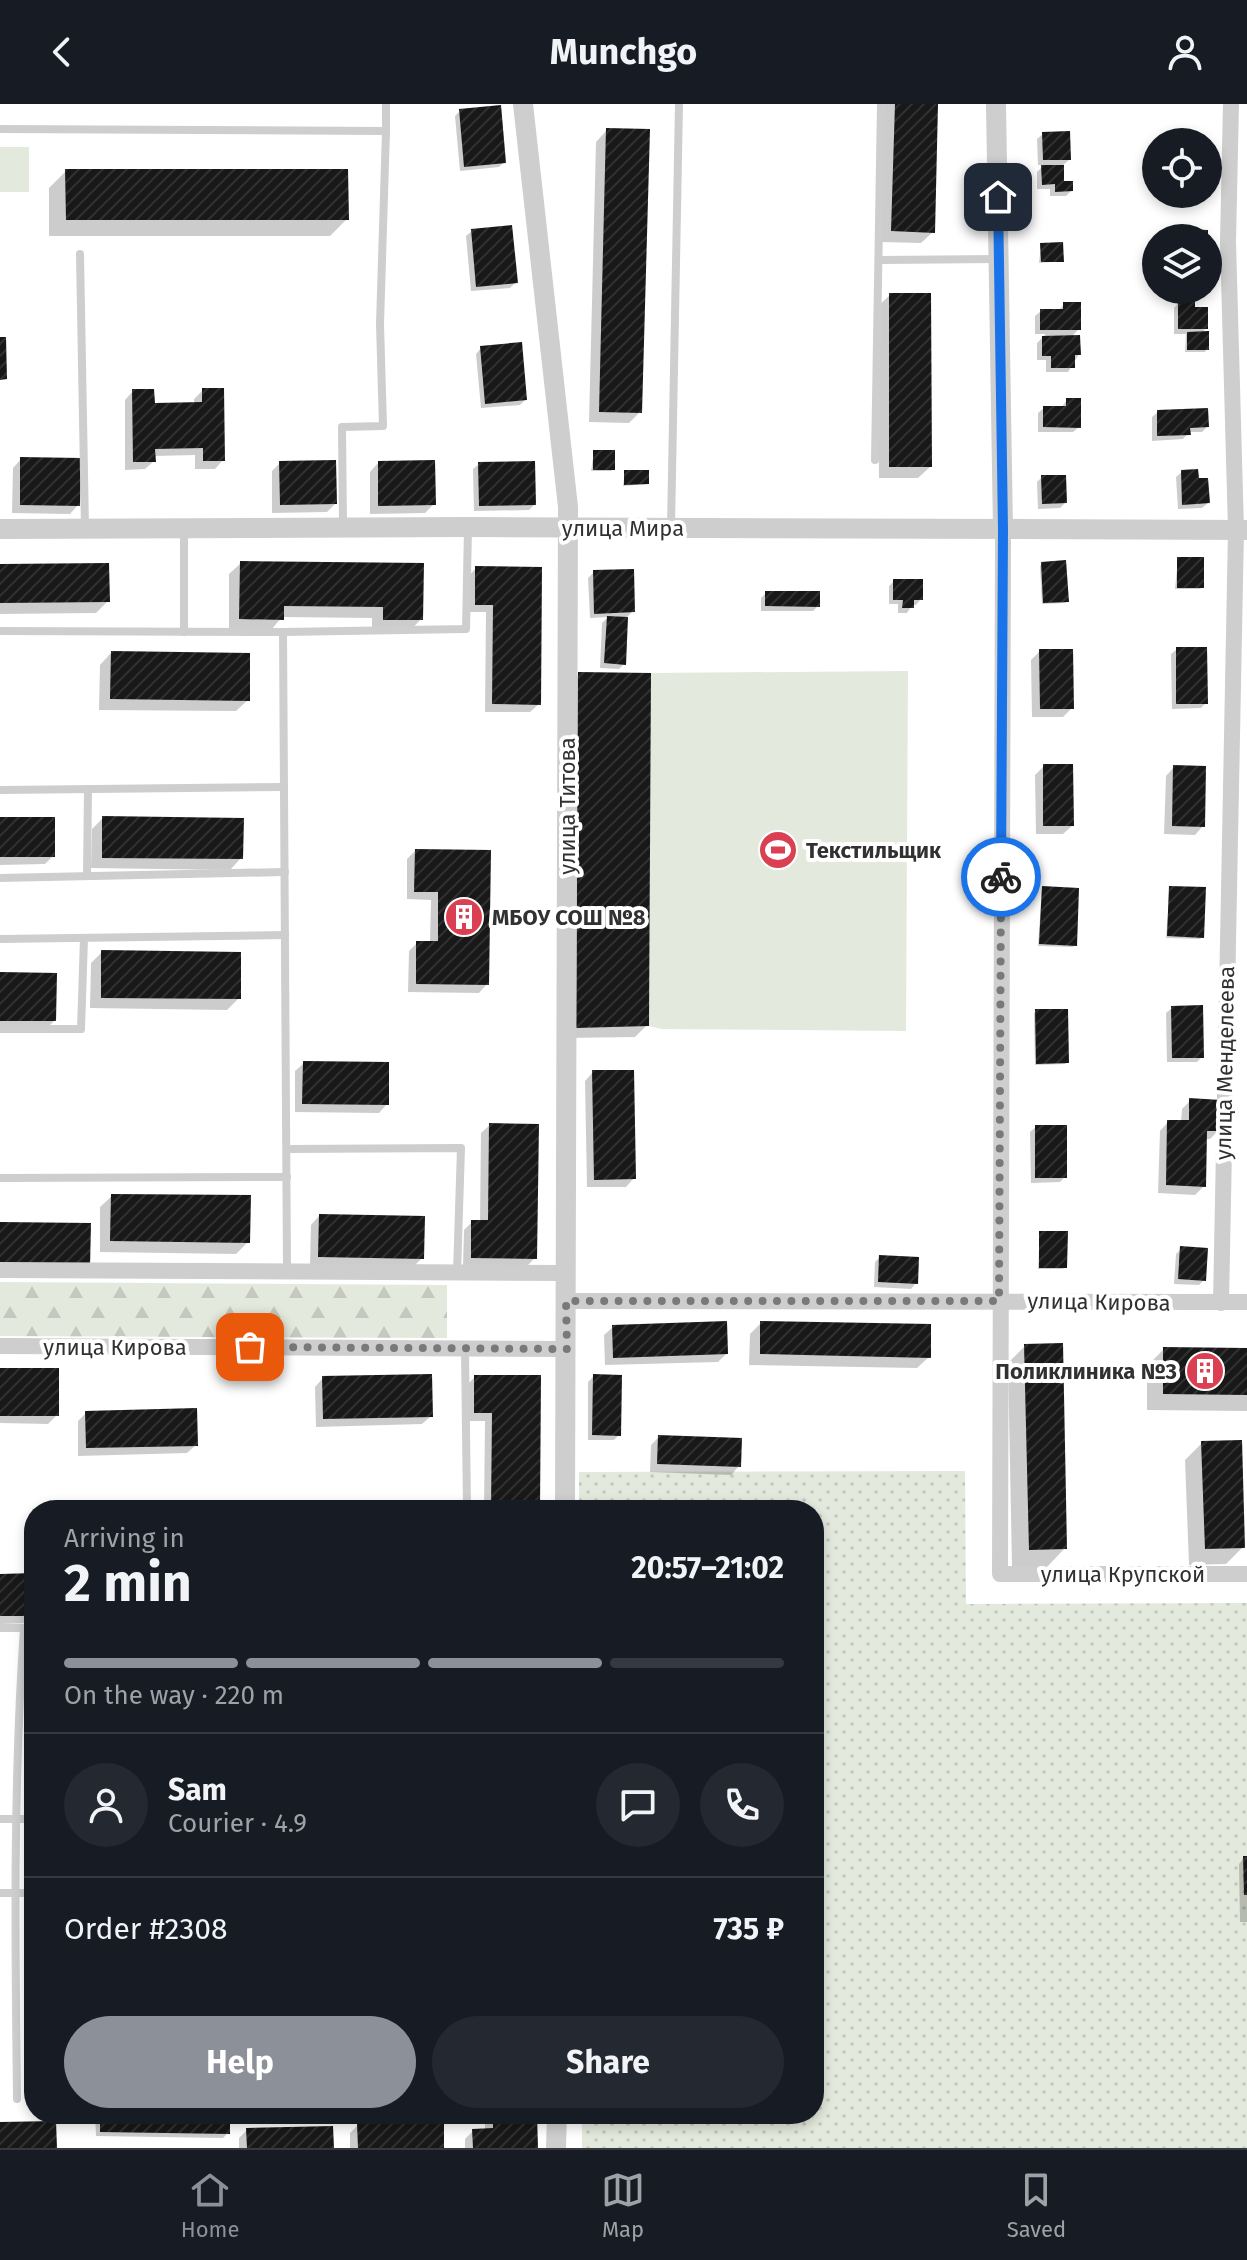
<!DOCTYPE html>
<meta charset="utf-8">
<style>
:root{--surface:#171b24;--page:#242831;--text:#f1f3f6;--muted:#9ea1a6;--line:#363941;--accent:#8c9099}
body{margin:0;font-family:"Fira Sans",sans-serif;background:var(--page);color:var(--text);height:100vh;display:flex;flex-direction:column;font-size:30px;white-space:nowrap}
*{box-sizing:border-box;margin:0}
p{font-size:26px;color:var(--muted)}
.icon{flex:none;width:44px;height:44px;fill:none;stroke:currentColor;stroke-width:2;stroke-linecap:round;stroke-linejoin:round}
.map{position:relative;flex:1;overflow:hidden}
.sheet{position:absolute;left:24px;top:1396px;width:800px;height:624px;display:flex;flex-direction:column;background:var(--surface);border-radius:32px;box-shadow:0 4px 12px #0003}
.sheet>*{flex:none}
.controls{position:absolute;left:1142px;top:24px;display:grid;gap:16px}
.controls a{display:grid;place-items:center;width:80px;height:80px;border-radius:50%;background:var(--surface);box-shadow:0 4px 12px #0003;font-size:40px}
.pin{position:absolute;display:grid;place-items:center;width:68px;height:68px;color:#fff;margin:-34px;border-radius:16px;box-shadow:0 4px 12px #0006}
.courier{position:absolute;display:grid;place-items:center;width:80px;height:80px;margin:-40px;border:6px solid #1a73e8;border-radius:50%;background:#fff;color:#222;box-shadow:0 2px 10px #0007}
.head em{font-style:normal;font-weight:700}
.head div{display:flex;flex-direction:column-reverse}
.head{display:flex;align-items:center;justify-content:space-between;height:136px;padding:0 40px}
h1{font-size:52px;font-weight:700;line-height:60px}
.bar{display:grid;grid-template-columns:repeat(4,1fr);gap:12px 8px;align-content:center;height:96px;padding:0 40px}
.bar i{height:10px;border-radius:6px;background:var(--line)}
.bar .selected{background:var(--accent)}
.bar p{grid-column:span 4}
.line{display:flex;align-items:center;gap:20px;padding:0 40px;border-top:2px solid var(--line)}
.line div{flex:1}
.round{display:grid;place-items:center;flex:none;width:84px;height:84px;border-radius:42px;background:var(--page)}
.primary-button{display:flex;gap:16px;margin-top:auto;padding:16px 40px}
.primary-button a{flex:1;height:92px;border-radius:48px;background:var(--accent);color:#fff;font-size:32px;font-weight:700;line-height:92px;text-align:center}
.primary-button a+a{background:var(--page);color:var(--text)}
header{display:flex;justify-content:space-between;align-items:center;height:104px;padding:0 40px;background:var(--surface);font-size:36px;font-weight:700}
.menu{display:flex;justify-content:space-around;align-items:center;height:112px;border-top:2px solid var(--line);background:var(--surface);font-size:22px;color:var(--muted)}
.menu a{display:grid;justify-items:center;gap:4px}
.menu .selected{color:var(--accent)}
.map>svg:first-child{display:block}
.forest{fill:url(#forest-firs)}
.park{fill:url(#park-dots)}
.pitch{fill:#e4e9dd}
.shadow{fill:#0003}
.building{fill:url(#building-hatch)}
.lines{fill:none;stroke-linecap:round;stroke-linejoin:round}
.service{stroke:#cecece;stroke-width:8}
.minor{stroke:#cecece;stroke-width:16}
.tertiary{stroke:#cecece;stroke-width:20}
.done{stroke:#797979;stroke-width:8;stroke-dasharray:0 14.4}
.route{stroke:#1a73e8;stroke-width:10}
.labels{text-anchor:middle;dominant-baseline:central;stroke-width:8;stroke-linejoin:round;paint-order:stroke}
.street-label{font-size:22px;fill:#313131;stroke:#fff}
.poi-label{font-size:22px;font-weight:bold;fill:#313131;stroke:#fff;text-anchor:start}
</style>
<header><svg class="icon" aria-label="back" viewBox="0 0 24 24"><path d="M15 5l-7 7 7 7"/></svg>Munchgo<svg class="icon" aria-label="person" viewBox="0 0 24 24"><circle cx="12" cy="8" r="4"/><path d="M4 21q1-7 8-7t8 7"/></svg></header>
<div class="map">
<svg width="1247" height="2044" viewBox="0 0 1247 2044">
<defs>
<pattern id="forest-firs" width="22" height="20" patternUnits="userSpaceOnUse" patternTransform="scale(2)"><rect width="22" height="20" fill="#e4e9dd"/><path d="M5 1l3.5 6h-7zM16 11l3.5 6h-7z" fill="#c4c8be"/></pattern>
<pattern id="park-dots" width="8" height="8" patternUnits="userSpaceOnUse" patternTransform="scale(2)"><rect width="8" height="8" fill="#e4e9dd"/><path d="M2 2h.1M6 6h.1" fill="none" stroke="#c4c8be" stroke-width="1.8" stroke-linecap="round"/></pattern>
<pattern id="building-hatch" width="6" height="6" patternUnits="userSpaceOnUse" patternTransform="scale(2)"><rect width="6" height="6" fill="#181818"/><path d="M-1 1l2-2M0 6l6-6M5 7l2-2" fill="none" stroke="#313131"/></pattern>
</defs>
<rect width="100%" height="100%" fill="#fff"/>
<polygon class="forest" points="0,1178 447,1181 447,1234 0,1232"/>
<polygon class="park" points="965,1367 966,1500 1247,1499 1247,2044 582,2044 582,2010 814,2010 814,1406 579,1406 579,1368"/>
<g class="pitch">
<rect x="0" y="43" width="29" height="45"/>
<polygon points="908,567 906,927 662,925 649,922 651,569"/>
</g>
<g class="shadow">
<polygon points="884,0 936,0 933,128 921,139 881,138"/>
<polygon points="460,7 504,58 499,63 460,67 455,12"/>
<polygon points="607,26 640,308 629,319 589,318 596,38"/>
<polygon points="1043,30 1069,56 1062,62 1062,79 1071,87 1066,92 1050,92 1050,85 1037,85 1037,68 1044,61 1038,61 1037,35"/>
<polygon points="66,67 347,115 330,132 49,132 49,84"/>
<polygon points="472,127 516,178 510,184 471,187 466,132"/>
<polygon points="1041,141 1062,157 1039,159"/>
<polygon points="890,191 930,363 918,374 879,374 878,202"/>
<polygon points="1179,198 1193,205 1206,224 1201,230 1207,245 1205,248 1185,248 1186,230 1174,230 1174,204"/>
<polygon points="1064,200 1079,225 1071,233 1079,250 1068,268 1046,268 1046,256 1037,256 1037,239 1046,230 1035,230 1035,212 1041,207 1059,206"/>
<polygon points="481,244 525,296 520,301 481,304 476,250"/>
<polygon points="203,286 223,356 215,365 195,365 195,351 154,352 154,357 145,365 125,366 125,296 133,287 153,301 194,300 194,295"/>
<polygon points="1067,296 1079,323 1073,328 1038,328 1038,309 1044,304 1061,304"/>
<polygon points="1158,308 1207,323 1202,328 1189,328 1183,335 1152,337 1152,313"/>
<polygon points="594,348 613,365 611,367 591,367"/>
<polygon points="21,355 78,401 70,410 12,409 13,364"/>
<polygon points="280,359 335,400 327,408 272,409 272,367"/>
<polygon points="378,359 434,400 425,409 370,410 370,368"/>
<polygon points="479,360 534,401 529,406 474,407 473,365"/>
<polygon points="625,368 647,380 623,382"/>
<polygon points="1182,368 1208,399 1202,404 1178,405 1176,373"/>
<polygon points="1042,373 1065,399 1060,404 1038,405 1037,378"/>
<polygon points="1178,455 1202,483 1200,485 1175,485"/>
<polygon points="241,459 422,461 421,515 410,527 372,526 372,514 282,513 271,526 229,526 229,470"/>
<polygon points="1042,460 1067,497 1065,499 1042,500 1040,462"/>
<polygon points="0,462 108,497 96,509 0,510"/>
<polygon points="476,464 539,600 530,608 485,608 486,508 467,508 468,473"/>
<polygon points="594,468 633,507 627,513 624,560 619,565 600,564 602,519 608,513 590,514 588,474"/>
<polygon points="894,477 921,495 916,501 912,501 907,509 898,509 898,500 889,500 889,482"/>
<polygon points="766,489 818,502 813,507 761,507 761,494"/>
<polygon points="1177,545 1206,599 1201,604 1172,605 1171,550"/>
<polygon points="1040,547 1072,604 1063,613 1032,613 1031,556"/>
<polygon points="111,549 248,596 236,607 99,606 100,561"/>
<polygon points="579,570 647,921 635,933 565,934 568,582"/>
<polygon points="1044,662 1072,722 1063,730 1036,730 1035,671"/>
<polygon points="1174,663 1203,722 1195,731 1164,730 1166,672"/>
<polygon points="103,714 241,754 230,766 91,764 92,725"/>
<polygon points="0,715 53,752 45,760 0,761"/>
<polygon points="415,747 489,748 487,880 479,889 408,888 409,847 417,839 430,839 431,796 407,795 407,755"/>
<polygon points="1042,784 1075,841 1073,843 1038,842"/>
<polygon points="1170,784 1202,833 1200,835 1166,834"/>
<polygon points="102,848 239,894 227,906 90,904 91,859"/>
<polygon points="0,870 54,917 43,928 0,927"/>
<polygon points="1172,904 1202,953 1197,958 1167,958 1166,909"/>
<polygon points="1036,907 1067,958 1065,960 1035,961 1034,909"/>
<polygon points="304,959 387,1000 379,1009 295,1008 295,967"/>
<polygon points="593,968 634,1074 626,1083 587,1083 585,977"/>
<polygon points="1190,997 1218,1027 1210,1035 1205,1035 1204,1082 1195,1091 1158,1089 1160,1027 1168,1018 1181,1018 1182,1005"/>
<polygon points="490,1021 535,1154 527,1162 463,1162 464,1126 472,1118 480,1118 481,1029"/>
<polygon points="1036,1023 1065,1073 1060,1078 1031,1079 1030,1028"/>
<polygon points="112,1092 248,1138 236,1150 100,1148 100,1103"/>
<polygon points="319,1112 422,1154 414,1162 310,1161 311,1121"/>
<polygon points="1040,1129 1065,1163 1063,1165 1038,1165"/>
<polygon points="1181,1145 1204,1176 1199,1181 1174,1180 1176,1150"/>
<polygon points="880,1153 916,1179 911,1185 874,1183 875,1158"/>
<polygon points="761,1219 929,1253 917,1264 749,1261 750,1230"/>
<polygon points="613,1223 726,1250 718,1258 605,1261 604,1231"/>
<polygon points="1025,1242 1065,1444 1048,1462 1012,1462 1008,1259"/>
<polygon points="1164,1245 1247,1246 1247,1307 1147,1306 1147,1262"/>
<polygon points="0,1266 57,1311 48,1320 0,1319"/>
<polygon points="594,1272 619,1331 614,1336 588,1336 588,1278"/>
<polygon points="475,1273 538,1406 484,1406 485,1317 466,1317 467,1281"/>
<polygon points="323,1274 431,1312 422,1320 316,1323 315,1283"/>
<polygon points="86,1309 196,1341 187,1349 78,1352 78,1317"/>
<polygon points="659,1333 739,1362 731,1371 650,1368 651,1341"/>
<polygon points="1202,1339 1243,1443 1226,1460 1189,1461 1185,1356"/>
<polygon points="34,1471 34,1519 0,1520 0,1472"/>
<polygon points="1244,1754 1247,1754 1247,1818 1240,1818 1239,1760"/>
<polygon points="33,1805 34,1805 33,1963 31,1807"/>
<polygon points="95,2010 228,2010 228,2029 223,2034 96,2032"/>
<polygon points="485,2010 535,2010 536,2044 465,2044 465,2035 473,2027 485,2026"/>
<polygon points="358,2021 442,2044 350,2044 350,2029"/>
<polygon points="247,2026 332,2044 239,2044 239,2034"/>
</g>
<g class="building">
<polygon points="895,0 938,0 935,129 891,127"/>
<polygon points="501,1 506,59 464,63 459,5"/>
<polygon points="606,24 650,25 642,309 599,308"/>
<polygon points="1070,27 1071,56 1043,56 1042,28"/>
<rect x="1184" y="35" width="24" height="3"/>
<polygon points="1041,61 1064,61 1064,77 1073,77 1073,87 1055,88 1055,80 1042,81"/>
<polygon points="65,65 348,65 349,116 66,116"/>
<polygon points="512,121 518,179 476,183 471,125"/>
<polygon points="1182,125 1208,126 1208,134 1182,134"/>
<polygon points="1063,138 1064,158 1041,158 1040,139"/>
<polygon points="889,189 931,189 932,363 889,363"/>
<polygon points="1178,196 1195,196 1195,203 1208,203 1208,225 1178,225"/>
<polygon points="1063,198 1081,198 1081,226 1040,226 1040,205 1063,205"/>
<polygon points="1209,227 1209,246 1187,246 1187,228"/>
<polygon points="1080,231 1081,251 1075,251 1075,264 1051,264 1051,252 1042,252 1042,232"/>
<polygon points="0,233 6,233 7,275 0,276"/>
<polygon points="522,238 527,296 485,300 480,242"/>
<polygon points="202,284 224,284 225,357 203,357 203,344 155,345 156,358 133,358 132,285 154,285 155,299 202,298"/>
<polygon points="1066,294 1081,294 1081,324 1043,323 1043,302 1066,302"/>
<polygon points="1208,304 1209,323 1190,324 1191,331 1157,332 1157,306"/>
<rect x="593" y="346" width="22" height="20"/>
<polygon points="20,353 81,354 80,402 20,401"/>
<polygon points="336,356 337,400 280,401 279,357"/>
<polygon points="435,356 436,401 378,402 378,357"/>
<polygon points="535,357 536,401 479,402 478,358"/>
<polygon points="1198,365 1199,374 1208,374 1210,399 1182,401 1181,366"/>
<polygon points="624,366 649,366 649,380 624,381"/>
<polygon points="1041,371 1066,371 1067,399 1042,400"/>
<rect x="1177" y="453" width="27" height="31"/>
<polygon points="1066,456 1069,498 1043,499 1041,458"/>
<polygon points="240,457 424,459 423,516 383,516 383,503 284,502 284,516 239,515"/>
<polygon points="109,459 110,498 0,499 0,460"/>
<polygon points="475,462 542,463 541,601 492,600 493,501 475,501"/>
<polygon points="634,465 635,508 594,510 593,466"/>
<polygon points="893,475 923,475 923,496 914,496 914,504 902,504 903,496 893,496"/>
<polygon points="765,487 820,487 820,503 765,502"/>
<polygon points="607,512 628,513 626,561 604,559"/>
<polygon points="1176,543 1207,543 1208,600 1176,600"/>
<polygon points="1039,545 1073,545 1074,605 1040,605"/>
<polygon points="111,547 250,549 250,597 110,595"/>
<polygon points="578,568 651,569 649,922 576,924"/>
<polygon points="1043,660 1073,660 1074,722 1043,722"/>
<polygon points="1173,661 1206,662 1205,723 1172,722"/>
<polygon points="102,712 244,714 243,755 102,754"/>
<rect x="0" y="713" width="55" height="40"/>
<polygon points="415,745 491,746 489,881 416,880 416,837 438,837 438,788 414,788"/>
<polygon points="1042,782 1079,784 1077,842 1039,840"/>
<polygon points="1169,782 1206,783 1204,834 1167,832"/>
<polygon points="101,846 241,848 241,895 101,894"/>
<polygon points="0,868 57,869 56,917 0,917"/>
<polygon points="1203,901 1204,954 1172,954 1171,902"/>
<polygon points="1035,905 1068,905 1069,959 1036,960"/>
<polygon points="303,957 389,958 389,1001 302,1000"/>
<polygon points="592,966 634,966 636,1075 594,1076"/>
<polygon points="1189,994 1221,996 1220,1027 1207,1027 1206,1083 1166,1081 1167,1016 1189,1016"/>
<polygon points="489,1019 539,1020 537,1155 471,1154 471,1116 488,1116"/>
<rect x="1035" y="1021" width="32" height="53"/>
<polygon points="111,1090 251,1091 250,1139 110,1137"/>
<polygon points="319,1110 425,1112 424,1155 318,1153"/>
<polygon points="0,1118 91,1119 90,1164 0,1163"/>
<polygon points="1039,1127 1068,1127 1067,1164 1039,1164"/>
<polygon points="1180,1142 1208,1144 1206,1177 1178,1175"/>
<polygon points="879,1151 919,1153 918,1180 878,1178"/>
<polygon points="727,1217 728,1250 613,1254 612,1221"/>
<polygon points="760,1217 931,1220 931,1254 760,1250"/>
<polygon points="1063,1239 1067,1445 1029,1446 1024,1240"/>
<polygon points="1163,1243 1247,1244 1247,1291 1163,1290"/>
<rect x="0" y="1264" width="59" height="48"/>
<polygon points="432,1270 433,1313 323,1315 322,1272"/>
<polygon points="593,1270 622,1271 621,1332 592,1331"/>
<polygon points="474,1271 541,1271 540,1406 491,1406 492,1309 474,1309"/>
<polygon points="197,1304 198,1342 86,1344 85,1307"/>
<polygon points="658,1331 742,1334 741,1363 657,1360"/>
<polygon points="1242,1336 1245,1444 1205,1445 1201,1337"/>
<polygon points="34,1469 34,1512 0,1512 0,1470"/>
<polygon points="1243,1752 1247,1752 1247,1791 1244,1791"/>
<polygon points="100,2010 230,2010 230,2030 100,2028"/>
<polygon points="493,2010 537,2010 538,2044 473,2044 472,2025 493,2024"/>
<polygon points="56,2017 57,2044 0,2044 0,2018"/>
<polygon points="444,2017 444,2044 358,2044 357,2019"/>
<polygon points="333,2022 334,2044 247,2044 246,2024"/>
</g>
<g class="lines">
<g class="service">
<polyline points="0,25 386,27 386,0"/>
<polyline points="80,150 85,424"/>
<polyline points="880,156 998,155"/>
<polyline points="875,356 881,0"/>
<polyline points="343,423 342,323 383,322 380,220 386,27"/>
<polyline points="671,423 679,0"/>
<polyline points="0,527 283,528 287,1167"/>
<polyline points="184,528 184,424"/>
<polyline points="283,528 466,525 468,424"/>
<polyline points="0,686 284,683"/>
<polyline points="87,772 88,685"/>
<polyline points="0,774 285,768"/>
<polyline points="0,835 285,831"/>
<polyline points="0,925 81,925 84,834"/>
<polyline points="287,1045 461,1044 457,1169"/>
<polyline points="0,1074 287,1073"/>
<polyline points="465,1245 467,1406"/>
<path d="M0,1524H24C13,1681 15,1838 17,1995"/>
<polyline points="0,1715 34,1715"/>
<polyline points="0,1789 34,1789"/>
</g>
<g class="minor">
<polyline points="1003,426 1000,1470 1247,1470"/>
<polyline points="0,1166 565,1169"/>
<polyline points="566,1197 1247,1198"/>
<polyline points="1221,1199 1236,426 1228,137 1231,0"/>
<polyline points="0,1242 567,1245"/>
</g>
<g class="tertiary">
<polyline points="523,0 568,403 565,1406"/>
<polyline points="996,0 1003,426"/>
<polyline points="0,425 468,423 1247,426"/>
<polyline points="556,2044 557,2010"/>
</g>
</g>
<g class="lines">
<polyline class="done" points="250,1243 567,1245 566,1197 999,1197 1001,773"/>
<polyline class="route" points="998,93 1003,426 1001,773"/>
</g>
<defs>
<g id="stadium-disc" transform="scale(2)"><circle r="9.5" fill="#da4052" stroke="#fff"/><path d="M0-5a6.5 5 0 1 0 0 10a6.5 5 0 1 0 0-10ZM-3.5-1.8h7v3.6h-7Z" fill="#fff"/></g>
<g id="building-disc" transform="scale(2)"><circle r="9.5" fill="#da4052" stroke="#fff"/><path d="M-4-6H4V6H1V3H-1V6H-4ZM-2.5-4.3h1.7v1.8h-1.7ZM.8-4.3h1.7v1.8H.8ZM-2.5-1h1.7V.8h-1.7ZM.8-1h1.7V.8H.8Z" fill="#fff"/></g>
</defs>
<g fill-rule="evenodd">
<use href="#stadium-disc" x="778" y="746"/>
<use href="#building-disc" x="464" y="813"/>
<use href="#building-disc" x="1205" y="1267"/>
</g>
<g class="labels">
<g class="street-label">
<text x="623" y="424">улица Мира</text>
<text transform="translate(567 702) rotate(-90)">улица Титова</text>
<text transform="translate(1225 959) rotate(-89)">улица Менделеева</text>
<text transform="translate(1099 1198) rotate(1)">улица Кирова</text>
<text x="115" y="1243">улица Кирова</text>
<text x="1123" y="1470">улица Крупской</text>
</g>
<g class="poi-label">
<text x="806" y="746">Текстильщик</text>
<text x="492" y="813">МБОУ СОШ №8</text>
<text x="1177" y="1267" text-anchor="end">Поликлиника №3</text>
</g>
</g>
</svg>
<div class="controls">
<a><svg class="icon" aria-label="locate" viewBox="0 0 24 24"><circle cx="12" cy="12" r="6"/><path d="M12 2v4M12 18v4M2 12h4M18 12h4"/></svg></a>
<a><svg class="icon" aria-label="layers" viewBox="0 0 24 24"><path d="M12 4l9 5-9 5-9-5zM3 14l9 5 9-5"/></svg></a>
</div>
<div class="pin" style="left:250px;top:1243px;background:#ea580c"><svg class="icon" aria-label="bag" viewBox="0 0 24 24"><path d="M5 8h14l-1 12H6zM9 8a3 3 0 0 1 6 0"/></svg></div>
<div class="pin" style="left:998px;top:93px;background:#1f2937"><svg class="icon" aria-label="home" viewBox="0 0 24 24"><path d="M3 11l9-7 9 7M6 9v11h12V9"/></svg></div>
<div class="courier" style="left:1001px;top:773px"><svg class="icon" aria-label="bike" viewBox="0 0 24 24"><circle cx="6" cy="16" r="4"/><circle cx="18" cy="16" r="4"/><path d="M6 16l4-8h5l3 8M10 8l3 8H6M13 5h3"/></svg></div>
<section class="sheet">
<div class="head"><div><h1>2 min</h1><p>Arriving in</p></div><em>20:57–21:02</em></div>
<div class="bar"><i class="selected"></i><i class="selected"></i><i class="selected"></i><i></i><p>On the way · 220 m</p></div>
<div class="line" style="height:144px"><a class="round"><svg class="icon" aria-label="person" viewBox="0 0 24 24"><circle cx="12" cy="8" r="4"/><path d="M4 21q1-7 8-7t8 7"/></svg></a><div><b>Sam</b><p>Courier · 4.9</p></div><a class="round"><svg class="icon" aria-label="chat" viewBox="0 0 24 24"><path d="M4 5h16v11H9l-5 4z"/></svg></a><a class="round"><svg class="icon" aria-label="phone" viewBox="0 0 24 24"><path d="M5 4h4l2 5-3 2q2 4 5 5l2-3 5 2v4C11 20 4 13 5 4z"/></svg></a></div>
<div class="line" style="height:104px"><div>Order #2308</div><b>735 ₽</b></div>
<div class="primary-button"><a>Help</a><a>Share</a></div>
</section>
</div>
<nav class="menu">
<a class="selected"><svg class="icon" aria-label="home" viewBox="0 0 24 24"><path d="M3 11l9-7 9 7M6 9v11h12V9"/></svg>Home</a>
<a><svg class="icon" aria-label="map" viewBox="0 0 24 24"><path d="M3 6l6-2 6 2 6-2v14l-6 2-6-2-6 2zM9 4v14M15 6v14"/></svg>Map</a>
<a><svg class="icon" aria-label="saved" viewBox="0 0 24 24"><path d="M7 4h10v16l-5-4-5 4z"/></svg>Saved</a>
</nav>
